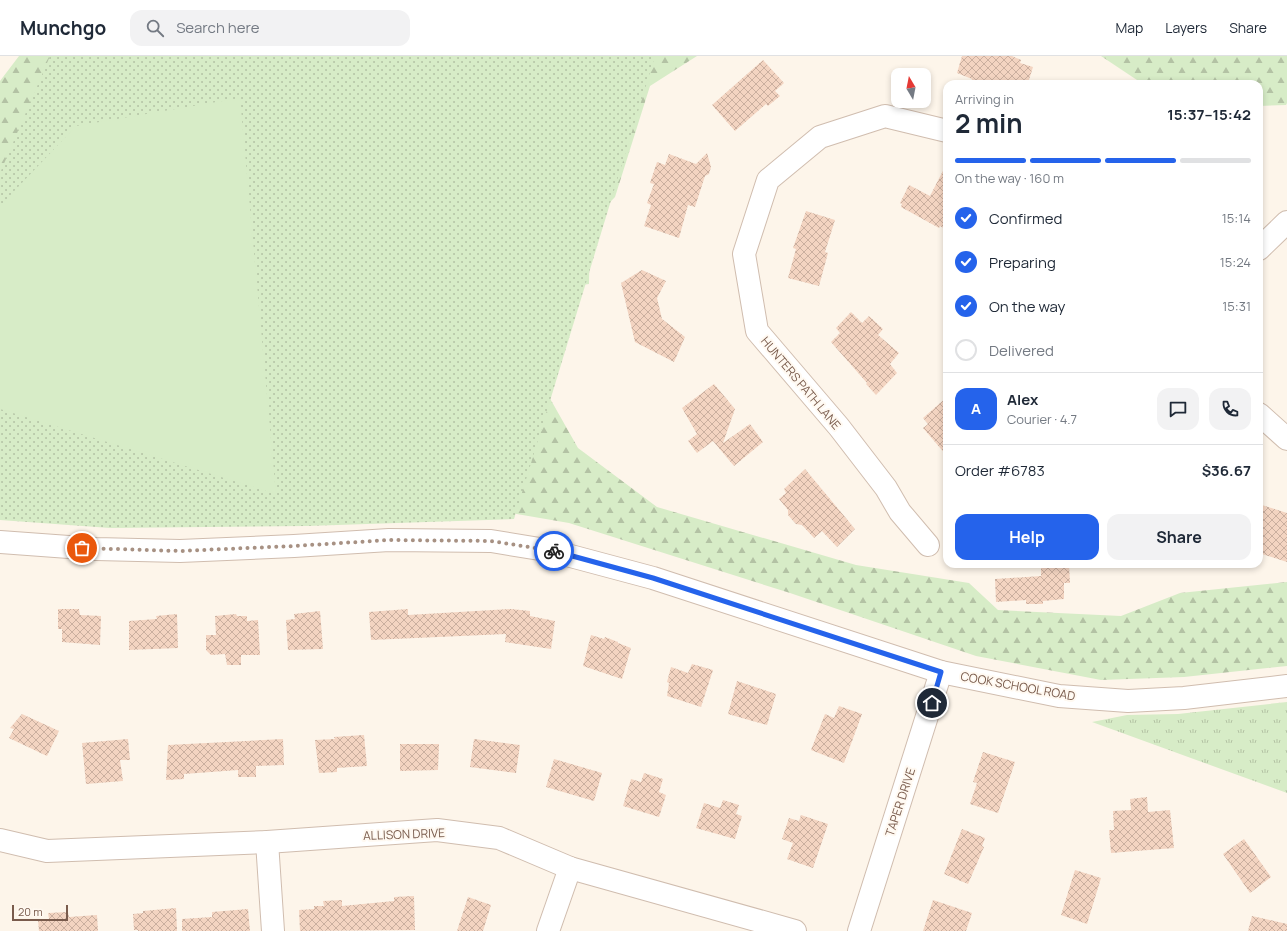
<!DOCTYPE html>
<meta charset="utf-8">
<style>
:root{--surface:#fff;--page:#f2f2f3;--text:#1f2937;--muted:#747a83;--line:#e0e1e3;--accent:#2563eb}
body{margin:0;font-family:Manrope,sans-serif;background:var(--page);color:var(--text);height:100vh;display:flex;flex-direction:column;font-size:15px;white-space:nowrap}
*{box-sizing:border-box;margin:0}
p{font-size:13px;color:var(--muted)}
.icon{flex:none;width:22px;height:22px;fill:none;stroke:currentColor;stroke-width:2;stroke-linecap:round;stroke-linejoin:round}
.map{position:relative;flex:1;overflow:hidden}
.drawer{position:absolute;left:943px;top:24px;width:320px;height:488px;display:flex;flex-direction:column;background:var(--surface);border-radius:12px;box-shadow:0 2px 6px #0003}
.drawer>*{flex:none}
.needle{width:26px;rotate:350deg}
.buttons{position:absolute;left:891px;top:12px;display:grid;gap:8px}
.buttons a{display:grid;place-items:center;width:40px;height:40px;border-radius:8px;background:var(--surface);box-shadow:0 2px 6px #0003;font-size:20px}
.scale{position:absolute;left:12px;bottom:10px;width:56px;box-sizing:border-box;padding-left:4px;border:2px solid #795b4c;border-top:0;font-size:11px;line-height:14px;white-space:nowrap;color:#795b4c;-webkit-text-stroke:3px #fff9f1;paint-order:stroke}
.pin{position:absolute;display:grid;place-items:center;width:34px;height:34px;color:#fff;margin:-17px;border:2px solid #fff;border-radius:50%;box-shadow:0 1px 4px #0007}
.courier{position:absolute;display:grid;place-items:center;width:40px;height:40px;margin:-20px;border:3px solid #2563eb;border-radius:50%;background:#fff;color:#222;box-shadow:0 1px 5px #0007}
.head em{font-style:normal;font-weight:700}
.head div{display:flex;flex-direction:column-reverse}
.head{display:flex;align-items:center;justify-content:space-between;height:68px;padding:0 12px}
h1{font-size:26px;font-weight:700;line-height:30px}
.bar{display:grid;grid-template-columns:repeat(4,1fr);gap:6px 4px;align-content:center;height:48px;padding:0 12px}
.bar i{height:5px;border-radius:3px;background:var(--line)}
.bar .active{background:var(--accent)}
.bar p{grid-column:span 4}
.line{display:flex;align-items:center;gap:10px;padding:0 12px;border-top:1px solid var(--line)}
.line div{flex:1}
.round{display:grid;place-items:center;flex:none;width:42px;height:42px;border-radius:12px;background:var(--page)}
ol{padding:0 12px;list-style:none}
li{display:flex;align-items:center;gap:12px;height:44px}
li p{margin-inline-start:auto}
li .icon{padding:4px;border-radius:50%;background:var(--accent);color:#fff;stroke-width:4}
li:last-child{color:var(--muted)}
li i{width:22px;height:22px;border:2px solid var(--line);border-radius:50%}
.cta{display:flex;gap:8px;margin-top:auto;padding:8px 12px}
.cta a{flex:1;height:46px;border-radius:12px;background:var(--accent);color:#fff;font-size:16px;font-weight:700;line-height:46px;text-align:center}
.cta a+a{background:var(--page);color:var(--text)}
header{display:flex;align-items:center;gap:24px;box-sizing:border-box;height:56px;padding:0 20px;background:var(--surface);border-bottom:1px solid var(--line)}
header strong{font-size:19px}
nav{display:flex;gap:22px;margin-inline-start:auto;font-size:14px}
.search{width:280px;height:36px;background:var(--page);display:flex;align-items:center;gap:10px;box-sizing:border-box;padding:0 14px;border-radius:12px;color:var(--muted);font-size:15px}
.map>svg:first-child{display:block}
.grass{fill:url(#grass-tufts)}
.forest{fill:url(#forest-firs)}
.park{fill:url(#park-dots)}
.garden{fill:#d7ecc7}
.building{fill:url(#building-cross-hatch)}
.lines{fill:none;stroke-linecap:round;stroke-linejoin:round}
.minor-casing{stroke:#d0bdaf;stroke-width:24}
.minor{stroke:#fff;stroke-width:22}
.done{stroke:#a79183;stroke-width:4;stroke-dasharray:0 7.2}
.route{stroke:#2563eb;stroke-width:5}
.labels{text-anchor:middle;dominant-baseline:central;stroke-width:4;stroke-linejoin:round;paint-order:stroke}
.street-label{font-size:12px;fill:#795b4c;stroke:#fff9f1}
</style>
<header>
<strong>Munchgo</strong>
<div class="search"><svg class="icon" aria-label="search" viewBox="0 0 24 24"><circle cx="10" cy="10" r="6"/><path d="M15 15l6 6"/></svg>Search here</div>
<nav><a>Map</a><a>Layers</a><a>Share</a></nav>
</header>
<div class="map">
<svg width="1287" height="875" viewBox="0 0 1287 875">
<defs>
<pattern id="grass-tufts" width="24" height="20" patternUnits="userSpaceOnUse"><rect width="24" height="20" fill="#d7ecc7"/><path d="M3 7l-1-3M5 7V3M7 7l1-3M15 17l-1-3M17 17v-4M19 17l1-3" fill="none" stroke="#b3c2a4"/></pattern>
<pattern id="forest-firs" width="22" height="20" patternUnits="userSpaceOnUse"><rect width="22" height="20" fill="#d7ecc7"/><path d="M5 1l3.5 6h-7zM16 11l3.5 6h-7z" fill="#b3c2a4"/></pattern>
<pattern id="park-dots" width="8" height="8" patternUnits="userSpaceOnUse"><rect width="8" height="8" fill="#d7ecc7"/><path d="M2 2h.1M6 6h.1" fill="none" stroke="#b3c2a4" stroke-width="1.8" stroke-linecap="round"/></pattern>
<pattern id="building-cross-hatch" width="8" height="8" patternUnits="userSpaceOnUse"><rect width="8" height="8" fill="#f3d4c1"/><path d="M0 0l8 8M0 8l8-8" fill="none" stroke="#caaf9f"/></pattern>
</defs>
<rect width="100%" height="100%" fill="#fdf5ea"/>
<polygon class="grass" points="1287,646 1287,737 1092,666 1127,659 1178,658"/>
<g class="forest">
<polygon points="19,0 697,0 650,30 615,141 590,167 589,228 553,233 539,323 578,392 657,451 856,509 969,527 998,554 1121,560 1180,537 1287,526 1287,610 1184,621 1101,624 976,600 790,537 569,467 500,455 0,145 0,25"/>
<polygon points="1101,0 1287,0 1287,47 1286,49 1259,50 1259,28 1143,28"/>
</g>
<polygon class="park" points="50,0 655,0 514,463 307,470 110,472 0,464 0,117"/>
<polygon class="garden" points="240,42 276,438 0,353 0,150 76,70"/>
<g class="building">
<polygon points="962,0 1012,0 1021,4 1020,7 1033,11 1028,27 1016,24 1015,28 970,28 972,23 957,17"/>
<polygon points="763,4 784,27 775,35 780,40 768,50 766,48 735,75 712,49"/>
<polygon points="707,97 711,111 709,118 705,120 695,151 688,149 679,182 644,170 651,149 647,147 654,128 650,127 657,106 665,109 669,98 696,108"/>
<polygon points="947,107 947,174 940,170 939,172 901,151 902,148 900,147 909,129 930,140"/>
<polygon points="806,155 835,164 825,196 828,197 819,230 788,222 796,193 793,192"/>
<polygon points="642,214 666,225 657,242 662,263 685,281 674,306 635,286 621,227"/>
<polygon points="851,256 862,267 869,260 883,273 878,279 899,297 890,308 897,317 876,339 866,328 867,327 831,286 840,277 836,272"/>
<polygon points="714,328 735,353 723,387 750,368 763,386 734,410 713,385 697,397 688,385 697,378 682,352"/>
<polygon points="947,341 947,400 923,372 928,368 923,362"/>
<polygon points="805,413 855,473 837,491 822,475 814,482 802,469 796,468 788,459 788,454 779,443 786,437 784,433"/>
<polygon points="1259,448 1287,457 1287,506 1259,497"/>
<polygon points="1041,508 1069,508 1070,527 1064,527 1064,543 1043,545 1043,548 1026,548 1026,544 996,546 995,523 1041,520"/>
<polygon points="58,553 79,553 80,559 101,560 100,589 62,586 62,573 58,573"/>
<polygon points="408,553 408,559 511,553 530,555 530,560 555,565 551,593 505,586 506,578 371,584 369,556"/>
<polygon points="320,555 323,593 288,594 286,564 295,563 294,558"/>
<polygon points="177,558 178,592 129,594 129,565 157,563 156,560"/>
<polygon points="236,558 237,560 247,560 247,565 258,564 260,599 241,599 241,609 227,609 225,598 211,599 206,594 206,579 216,579 215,560"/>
<polygon points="591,579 604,583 605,581 618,586 618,587 631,592 622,623 583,610"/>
<polygon points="692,608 713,614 701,651 667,640 669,627 667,626 671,611 688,617"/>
<polygon points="737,625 776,638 767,669 728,658"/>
<polygon points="839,650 862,658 844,707 811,694 825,658 834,662"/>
<polygon points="22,658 59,675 47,700 9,682 14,673 10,672"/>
<polygon points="364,679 367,710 337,712 337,716 319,717 315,684 335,683 334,681"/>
<polygon points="128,683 130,704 120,704 123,725 86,728 82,687"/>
<polygon points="283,683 284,709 256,710 256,721 238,721 238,714 184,718 184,723 166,724 168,689"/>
<polygon points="474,683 520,689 516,717 470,711"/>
<polygon points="400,688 439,688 438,714 400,715"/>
<polygon points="983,696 1015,706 998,757 970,748 977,727 973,726"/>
<polygon points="554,703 602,717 594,745 546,731"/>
<polygon points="644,717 663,723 659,736 666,739 659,761 623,750 631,723 641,726"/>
<polygon points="1147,741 1148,756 1170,754 1174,792 1111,797 1109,774 1114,774 1113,755 1131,754 1130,743"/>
<polygon points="723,744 739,749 736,758 742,760 735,783 696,772 704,747 720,752"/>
<polygon points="801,759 828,768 813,812 787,803 793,787 782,783 789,762 799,765"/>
<polygon points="962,773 985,782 982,790 984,791 968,828 944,818"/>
<polygon points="1244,783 1271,821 1250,837 1223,798"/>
<polygon points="1075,814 1101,822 1087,868 1061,859"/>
<polygon points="414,840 415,874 300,875 299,854 314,853 314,850 324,850 323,845 342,844 342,850 394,845 394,841"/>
<polygon points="468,841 491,849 483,875 457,875"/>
<polygon points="933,844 972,857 966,875 923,875"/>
<polygon points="176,852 177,875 138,875 138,874 134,874 133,858 143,857 143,855"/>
<polygon points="248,853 250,875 182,875 182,863 212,861 212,856"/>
<polygon points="68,856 69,861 97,859 98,875 39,875 38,864 49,863 48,857"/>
<polygon points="1252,860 1287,868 1287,875 1248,875"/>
</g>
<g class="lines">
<g class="minor-casing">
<g id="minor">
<polyline points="1259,193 1287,166"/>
<polyline points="1259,358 1287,383"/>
<polyline points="0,486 96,493 180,495 294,490 389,484 491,485 552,495 653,522 941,616 1059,640 1128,645 1184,642 1287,630"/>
<polyline points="928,489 900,456 886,432 839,371 757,275 744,198 768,124 820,81 885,60 947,75"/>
<polyline points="0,784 47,795 267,786 437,774 499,782 570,812 795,875"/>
<polyline points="267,786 273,875"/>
<polyline points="548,875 570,812"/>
<polyline points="859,875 941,616"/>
</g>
</g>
<use href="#minor" class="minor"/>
</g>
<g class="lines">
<polyline class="done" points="82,492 180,495 294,490 389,484 491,485 554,495"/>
<polyline class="route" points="554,495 653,522 941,616 932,647"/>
</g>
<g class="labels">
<g class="street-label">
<text transform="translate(801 327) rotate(50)">HUNTERS PATH LANE</text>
<text transform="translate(1018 630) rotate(10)">COOK SCHOOL ROAD</text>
<text transform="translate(900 746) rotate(-72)">TAPER DRIVE</text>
<text transform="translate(404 778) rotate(-2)">ALLISON DRIVE</text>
</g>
</g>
</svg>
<div class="buttons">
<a><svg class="needle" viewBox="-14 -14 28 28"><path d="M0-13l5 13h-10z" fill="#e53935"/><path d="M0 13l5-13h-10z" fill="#747a83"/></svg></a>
</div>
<div class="scale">20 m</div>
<div class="pin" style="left:82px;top:492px;background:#ea580c"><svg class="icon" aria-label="bag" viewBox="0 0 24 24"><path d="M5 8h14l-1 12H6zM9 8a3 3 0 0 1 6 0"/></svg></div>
<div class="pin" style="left:932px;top:647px;background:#1f2937"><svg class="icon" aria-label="home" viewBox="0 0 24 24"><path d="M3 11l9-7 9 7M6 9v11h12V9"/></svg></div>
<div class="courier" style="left:554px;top:495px"><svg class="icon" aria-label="bike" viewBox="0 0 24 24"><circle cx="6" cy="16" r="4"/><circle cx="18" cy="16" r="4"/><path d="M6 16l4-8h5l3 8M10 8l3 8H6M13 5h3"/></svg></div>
<section class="drawer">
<div class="head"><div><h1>2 min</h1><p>Arriving in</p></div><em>15:37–15:42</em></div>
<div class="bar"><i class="active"></i><i class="active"></i><i class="active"></i><i></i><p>On the way · 160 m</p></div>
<ol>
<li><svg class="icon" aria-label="check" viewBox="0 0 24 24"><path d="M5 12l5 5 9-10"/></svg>Confirmed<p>15:14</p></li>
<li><svg class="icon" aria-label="check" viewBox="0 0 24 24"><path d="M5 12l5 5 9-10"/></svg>Preparing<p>15:24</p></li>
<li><svg class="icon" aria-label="check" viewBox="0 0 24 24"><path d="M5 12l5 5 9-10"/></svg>On the way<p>15:31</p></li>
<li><i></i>Delivered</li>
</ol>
<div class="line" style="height:72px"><b class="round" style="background:var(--accent);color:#fff">A</b><div><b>Alex</b><p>Courier · 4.7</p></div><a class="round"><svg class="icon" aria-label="chat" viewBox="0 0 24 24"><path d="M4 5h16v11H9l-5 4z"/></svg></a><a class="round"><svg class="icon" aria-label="phone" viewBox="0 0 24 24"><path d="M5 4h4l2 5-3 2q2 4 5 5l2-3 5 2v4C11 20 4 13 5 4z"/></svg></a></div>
<div class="line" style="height:52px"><div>Order #6783</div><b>$36.67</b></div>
<div class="cta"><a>Help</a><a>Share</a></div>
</section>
</div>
